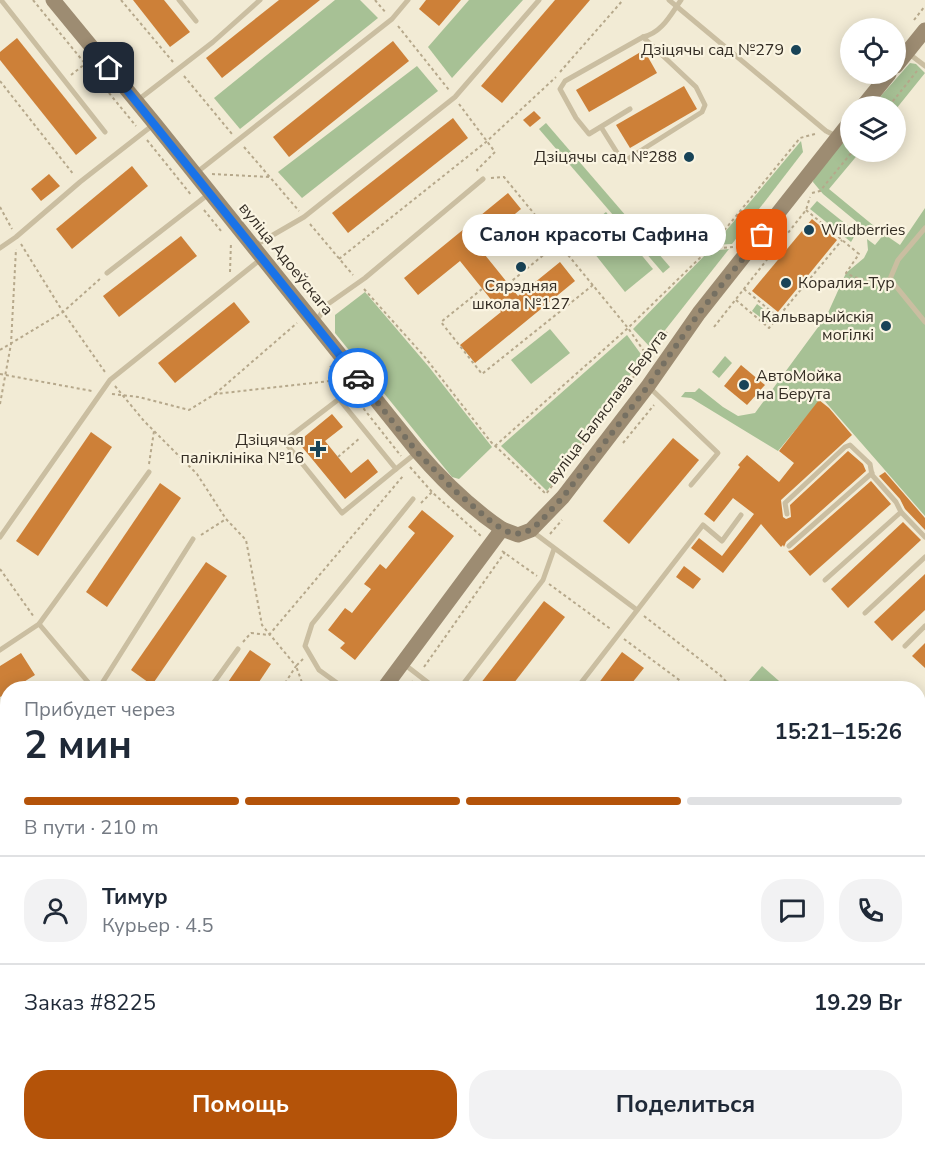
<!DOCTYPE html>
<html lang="ru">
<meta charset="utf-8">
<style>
:root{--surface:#fff;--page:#f2f2f3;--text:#1f2937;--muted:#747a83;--line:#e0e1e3;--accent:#b45309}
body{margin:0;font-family:"Nunito Sans",sans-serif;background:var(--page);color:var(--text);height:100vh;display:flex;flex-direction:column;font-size:22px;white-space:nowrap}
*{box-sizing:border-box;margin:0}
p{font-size:20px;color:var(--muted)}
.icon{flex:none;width:33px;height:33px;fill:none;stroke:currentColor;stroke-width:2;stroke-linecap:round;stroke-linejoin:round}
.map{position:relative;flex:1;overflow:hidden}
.drawer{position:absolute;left:0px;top:681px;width:926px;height:470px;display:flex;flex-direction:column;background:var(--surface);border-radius:24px 24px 0 0;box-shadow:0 3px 15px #0003}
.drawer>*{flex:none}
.controls{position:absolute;left:840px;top:18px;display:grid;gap:12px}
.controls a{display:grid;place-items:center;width:66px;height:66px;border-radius:50%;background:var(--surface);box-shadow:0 3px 15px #0003;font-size:30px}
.pin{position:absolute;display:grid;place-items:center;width:51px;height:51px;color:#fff;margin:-26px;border-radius:12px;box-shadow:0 3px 9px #0006}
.courier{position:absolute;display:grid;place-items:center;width:60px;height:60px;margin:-30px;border:4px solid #1a73e8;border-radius:50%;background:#fff;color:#222;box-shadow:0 2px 8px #0007}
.bubble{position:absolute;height:42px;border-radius:21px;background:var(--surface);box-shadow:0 3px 15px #0003;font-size:20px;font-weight:700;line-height:42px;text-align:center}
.overview em{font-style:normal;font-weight:700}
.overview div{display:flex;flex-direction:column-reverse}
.overview{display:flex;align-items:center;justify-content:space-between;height:102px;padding:0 24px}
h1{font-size:39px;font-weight:700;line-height:45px}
.bar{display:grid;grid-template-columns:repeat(4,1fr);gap:9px 6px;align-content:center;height:72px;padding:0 24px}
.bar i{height:8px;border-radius:4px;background:var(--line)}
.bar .active{background:var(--accent)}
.bar p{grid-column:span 4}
.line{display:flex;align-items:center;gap:15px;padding:0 24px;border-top:2px solid var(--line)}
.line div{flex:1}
.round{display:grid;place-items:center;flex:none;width:63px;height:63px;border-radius:24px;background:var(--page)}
.button{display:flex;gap:12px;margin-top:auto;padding:12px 24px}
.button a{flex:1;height:69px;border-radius:24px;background:var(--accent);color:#fff;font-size:24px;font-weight:700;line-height:69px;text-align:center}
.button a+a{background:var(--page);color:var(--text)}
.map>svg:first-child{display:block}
.green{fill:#a7c195}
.building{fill:#cd8038}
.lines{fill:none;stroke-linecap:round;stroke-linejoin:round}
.path{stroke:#b6a88b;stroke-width:2;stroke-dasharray:3 3;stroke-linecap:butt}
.lane{stroke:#cabea1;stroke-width:5}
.street{stroke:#cabea1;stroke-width:10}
.secondary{stroke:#9d8c72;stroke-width:15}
.done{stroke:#767062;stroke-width:6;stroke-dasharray:0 10.8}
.route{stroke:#1a73e8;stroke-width:8}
.poi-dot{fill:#184357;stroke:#faf4e1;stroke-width:2}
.labels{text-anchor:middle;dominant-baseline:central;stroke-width:4.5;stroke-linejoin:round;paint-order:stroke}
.poi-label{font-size:16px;fill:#342d24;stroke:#faf4e1;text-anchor:end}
.street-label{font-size:16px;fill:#342d24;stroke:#faf4e1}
</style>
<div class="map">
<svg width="925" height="1150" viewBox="0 0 925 1150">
<rect width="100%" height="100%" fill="#f2ebd5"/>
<g class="green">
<polygon points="335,0 360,0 378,18 240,129 214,98"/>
<polygon points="469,0 523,0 452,78 428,47"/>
<polygon points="910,63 916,64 925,73 896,109 896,106 872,106"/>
<polygon points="417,66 438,91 302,198 278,172"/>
<polygon points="546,123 670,267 663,273 539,129"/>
<polygon points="850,132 850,152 860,152 829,189 874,226 869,232 823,194 813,182 814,175"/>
<polygon points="801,141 803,152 732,244 714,245"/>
<polygon points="817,201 852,229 854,237 851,242 810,209"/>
<polygon points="925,208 925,516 822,398 778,451 691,398 681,397 685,392 695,392 699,388 723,407 738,416 755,413 827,315 846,273 864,258 868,250 867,239 875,245 884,234 900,245"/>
<polygon points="606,212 653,269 625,292 579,234"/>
<polygon points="729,249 651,348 633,329 709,251"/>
<polygon points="365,292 429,367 492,447 459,479 452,477 335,333 335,315"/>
<polygon points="757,304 773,316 768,323 752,311"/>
<polygon points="550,329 570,353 531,384 511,360"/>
<polygon points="627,335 643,357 547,491 501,446"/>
<polygon points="725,356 732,363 719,378 712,372"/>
<polygon points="762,666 787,688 743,688"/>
<polygon points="918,723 925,729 925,760 918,757"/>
<polygon points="918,793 925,798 925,828 918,824"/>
<polygon points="0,832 7,839 7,899 0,896"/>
<polygon points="228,1143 277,1143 272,1150 223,1150"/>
</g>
<g class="building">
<polygon points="133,0 164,0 190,32 170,47"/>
<polygon points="279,0 320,0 222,78 206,58"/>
<polygon points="426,0 461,0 439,26 419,9"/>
<polygon points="555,0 590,0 502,103 481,86"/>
<polygon points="17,38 97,138 76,155 0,60 0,52"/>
<polygon points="393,41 409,61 289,157 273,137"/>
<polygon points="644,50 657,73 589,112 576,90"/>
<polygon points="684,86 697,109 630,148 616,125"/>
<polygon points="534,111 541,118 530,127 523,120"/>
<polygon points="453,118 468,138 348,233 332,213"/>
<polygon points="132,166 148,186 72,249 56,229"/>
<polygon points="49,174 60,186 41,201 31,189"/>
<polygon points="508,193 521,209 477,245 518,296 560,262 575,281 475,363 460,345 501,312 460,261 418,295 404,278"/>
<polygon points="812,219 837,240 778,312 752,291"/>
<polygon points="181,236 197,256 119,317 103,296"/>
<polygon points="234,302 250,322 175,383 158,363"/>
<polygon points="741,365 765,385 747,405 724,386"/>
<polygon points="819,400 829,408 852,435 781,500 783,517 786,519 791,517 790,505 848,451 863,464 866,471 786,542 784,547 783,545 781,547 761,524 723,573 691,548 699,538 722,556 754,514 733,498 714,522 704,514 740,467 738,465 747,455 779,482 794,463 779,451"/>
<polygon points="332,414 343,427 325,441 351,473 368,459 378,472 345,499 298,442"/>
<polygon points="91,432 112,447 38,556 16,541"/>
<polygon points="673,438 699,460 629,544 603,521"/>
<polygon points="885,472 925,518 925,530 905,509 900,499 879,476"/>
<polygon points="871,481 891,504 810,576 788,551 792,550"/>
<polygon points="160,483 181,498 107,607 86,592"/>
<polygon points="422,510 454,536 355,660 340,648 345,643 328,630 345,608 352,613 371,589 364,584 380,564 386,569 415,533 408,527"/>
<polygon points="903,522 921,540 848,608 831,589"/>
<polygon points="206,562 227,576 152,685 131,670"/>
<polygon points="684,566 701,579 693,589 676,577"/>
<polygon points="925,574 925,610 892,641 874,622"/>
<polygon points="544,601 565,617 510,688 477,688"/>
<polygon points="925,643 925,668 912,656"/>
<polygon points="250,650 271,664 255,688 224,688"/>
<polygon points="622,652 644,668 628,688 595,688"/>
<polygon points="21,653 35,675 14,688 8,688 8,693 0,697 0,666"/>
</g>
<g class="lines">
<g class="path">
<polyline points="33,0 136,126"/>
<polyline points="121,0 173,62"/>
<polyline points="375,0 386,13"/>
<polyline points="914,20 925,6"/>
<polyline points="398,26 449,90"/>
<polyline points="560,72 623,0"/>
<polyline points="71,75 85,64"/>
<polyline points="184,76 232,134"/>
<polyline points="0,81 74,175"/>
<polyline points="459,104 495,152 477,170 478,171"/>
<polyline points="889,106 917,71"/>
<polyline points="147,140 192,196"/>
<polyline points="244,147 299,211"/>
<polyline points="212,174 269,177"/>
<polyline points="491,178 504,177 628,328 648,357"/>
<polyline points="812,193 820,191 852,152"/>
<polyline points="0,207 12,229"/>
<polyline points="204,210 221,231"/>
<path d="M806,210L859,254L846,273C856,279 871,282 883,280"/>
<polyline points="310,224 353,275"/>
<polyline points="21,244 63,312 105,372"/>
<polyline points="709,249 800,138 815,134"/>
<polyline points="339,259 486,142 556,77"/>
<polyline points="230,272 231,242"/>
<polyline points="508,284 557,244"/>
<polyline points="364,289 424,356 491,442 546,494 667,332"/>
<polyline points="482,289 441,322 482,374 593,285"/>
<polyline points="744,289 778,317"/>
<polyline points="736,300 769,328 842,240"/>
<polyline points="714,327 806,210 810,197"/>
<polyline points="0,350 63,312 100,279"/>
<polyline points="330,366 401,456"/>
<polyline points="0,374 92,391"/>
<polyline points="115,386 144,421 197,474 226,519 246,540 262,625 296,666 282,688"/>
<polyline points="112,394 139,397 189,410 215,394 339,380"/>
<polyline points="215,394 297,323"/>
<polyline points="0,404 11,344 16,249"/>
<polyline points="623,443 654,405"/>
<polyline points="495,446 628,328 709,249 733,247"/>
<polyline points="338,457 360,438"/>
<polyline points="149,464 154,431"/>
<polyline points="410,467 432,492"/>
<polyline points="421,503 432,492 481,536"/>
<polyline points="550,534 562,520"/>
<polyline points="201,535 226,519"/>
<polyline points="502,551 537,576"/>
<polyline points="0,569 34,617"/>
<polyline points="549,584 612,630"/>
<polyline points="644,616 720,675 732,688"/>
<polyline points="624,639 690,688"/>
<polyline points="243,642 251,633 269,635 403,476"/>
<polyline points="303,659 296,666 304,688"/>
<polyline points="424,667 505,552"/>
<polyline points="407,688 413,681"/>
<polyline points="918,856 925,862"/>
<polyline points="0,880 8,872"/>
<polyline points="918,1044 925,1049"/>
<polyline points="312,1143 320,1150"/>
<polyline points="37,1150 42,1143"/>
<polyline points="88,1150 93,1143"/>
<polyline points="163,1150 170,1143"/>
<polyline points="300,1150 308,1143"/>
<polyline points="502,1150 507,1143"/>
</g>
<g class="lane">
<polyline points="1,0 105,132"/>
<polyline points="179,0 196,21"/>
<polyline points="669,0 826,131 838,137"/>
<polyline points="908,53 925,66"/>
<polyline points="138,100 213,42 260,0"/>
<path d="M630,109L589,134L576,118L560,89L565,81L643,37C662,33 671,14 681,0"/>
<polyline points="601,127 621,159 626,160 702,112 705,105 696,87 643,37"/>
<polyline points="196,173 392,19 408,0"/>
<polyline points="925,228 898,260 890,279 925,322"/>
<polyline points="254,246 304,217 455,97 539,0"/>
<polyline points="0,248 16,237 80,182 153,125"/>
<polyline points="107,273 210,193"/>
<polyline points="316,321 328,304 365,278 483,179"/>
<polyline points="649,387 718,453 691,485"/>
<polygon points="339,399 396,469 342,513 284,441"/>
<polyline points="396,469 416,453"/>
<polyline points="787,514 785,503 845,447 850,445 870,464 872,475 896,502 901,512 925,537"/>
<polyline points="533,532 637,610"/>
<polyline points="0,537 110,380 261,259"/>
<polyline points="789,546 872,473"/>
<polyline points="825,580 901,512"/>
<polyline points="865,613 925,557"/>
<polyline points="39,624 93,688"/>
<polyline points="905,646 925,626"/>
<polyline points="0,650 39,624 149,472"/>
<polyline points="404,664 435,688"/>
<polyline points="99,688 193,539"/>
<polyline points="210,688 238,649"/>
<polyline points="344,688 319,670 305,646 312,624 413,499"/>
<polyline points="460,688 543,580 554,549"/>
<polyline points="577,688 703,525 722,541 741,515"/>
<polyline points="0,758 8,753"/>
<polyline points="918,785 925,790"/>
<polyline points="918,837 925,842"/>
<polyline points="0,916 8,921"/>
<polyline points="0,981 8,988"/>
<polyline points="0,1081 1,1080"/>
<polyline points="338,1143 346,1150"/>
<polyline points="864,1143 873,1150"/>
<polyline points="180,1150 186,1143"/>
<polyline points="654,1150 659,1143"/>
<polyline points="736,1150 739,1143"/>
</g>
<polyline class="street" points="673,1143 683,1150"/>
<g class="secondary">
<path d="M53,0L155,124L417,451C442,480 471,508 502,529"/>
<polyline points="896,66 925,30"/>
<polyline points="863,106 889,74"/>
<polyline points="384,688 502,529 518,535 531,530 563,497 648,386 699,313 850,122"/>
<polyline points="68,1150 73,1143"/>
</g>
</g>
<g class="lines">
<polyline class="done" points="358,378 417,452 453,489 489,520 502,529 513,534 525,533 539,523 563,497 648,386 699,313 762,235"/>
<polyline class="route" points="109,68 358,378"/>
</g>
<g class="poi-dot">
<circle cx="796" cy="50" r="6"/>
<circle cx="689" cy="157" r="6"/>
<circle cx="809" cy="230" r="6"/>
<circle cx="521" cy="267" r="6"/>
<circle cx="786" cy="283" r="6"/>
<circle cx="886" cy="326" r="6"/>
<circle cx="744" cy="385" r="6"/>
<path d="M315 440h6v6h6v6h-6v6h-6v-6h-6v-6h6z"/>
</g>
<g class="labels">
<g class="poi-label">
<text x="784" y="50">Дзіцячы сад №279</text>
<text x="677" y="157">Дзіцячы сад №288</text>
<text x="821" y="230" text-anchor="start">Wildberries</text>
<text x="798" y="283" text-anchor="start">Коралия-Тур</text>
<text x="521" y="286" text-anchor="middle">Сярэдняя<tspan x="521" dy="18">школа №127</tspan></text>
<text x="874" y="317">Кальварыйскія<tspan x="874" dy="18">могілкі</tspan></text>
<text x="756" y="376" text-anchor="start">АвтоМойка<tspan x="756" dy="18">на Берута</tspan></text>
<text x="304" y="440">Дзіцячая<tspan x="304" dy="18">паліклініка №16</tspan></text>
</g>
<g class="street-label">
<text transform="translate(286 259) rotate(51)">вуліца Адоеўскага</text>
<text transform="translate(607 407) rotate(-53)">вуліца Баляслава Берута</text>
</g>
</g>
</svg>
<div class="controls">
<a><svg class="icon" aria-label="locate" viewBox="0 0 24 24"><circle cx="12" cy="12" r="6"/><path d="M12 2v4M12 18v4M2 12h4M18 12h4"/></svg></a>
<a><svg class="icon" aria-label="layers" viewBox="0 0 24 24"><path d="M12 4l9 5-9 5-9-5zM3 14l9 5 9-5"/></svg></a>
</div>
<div class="pin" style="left:762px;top:235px;background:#ea580c"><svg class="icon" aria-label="bag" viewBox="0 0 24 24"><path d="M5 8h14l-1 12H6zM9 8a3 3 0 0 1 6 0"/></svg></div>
<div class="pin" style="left:109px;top:68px;background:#1f2937"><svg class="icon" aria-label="home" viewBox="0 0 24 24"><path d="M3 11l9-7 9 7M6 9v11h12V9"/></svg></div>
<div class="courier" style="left:358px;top:378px"><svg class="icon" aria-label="car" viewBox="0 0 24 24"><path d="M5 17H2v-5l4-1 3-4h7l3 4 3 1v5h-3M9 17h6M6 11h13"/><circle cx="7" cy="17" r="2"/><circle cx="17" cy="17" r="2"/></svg></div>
<div class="bubble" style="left:462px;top:214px;width:264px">Салон красоты Сафина</div>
<section class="drawer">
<div class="overview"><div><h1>2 мин</h1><p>Прибудет через</p></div><em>15:21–15:26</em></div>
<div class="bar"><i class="active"></i><i class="active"></i><i class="active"></i><i></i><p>В пути · 210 m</p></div>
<div class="line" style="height:108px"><a class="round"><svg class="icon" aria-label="person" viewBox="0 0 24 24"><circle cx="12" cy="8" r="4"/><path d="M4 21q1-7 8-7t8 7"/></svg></a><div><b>Тимур</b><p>Курьер · 4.5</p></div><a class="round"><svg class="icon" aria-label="chat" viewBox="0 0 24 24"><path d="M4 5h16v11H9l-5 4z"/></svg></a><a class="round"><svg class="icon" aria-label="phone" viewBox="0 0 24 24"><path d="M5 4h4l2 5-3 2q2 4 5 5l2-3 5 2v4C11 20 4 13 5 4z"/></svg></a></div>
<div class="line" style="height:78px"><div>Заказ #8225</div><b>19.29 Br</b></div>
<div class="button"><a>Помощь</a><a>Поделиться</a></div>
</section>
</div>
